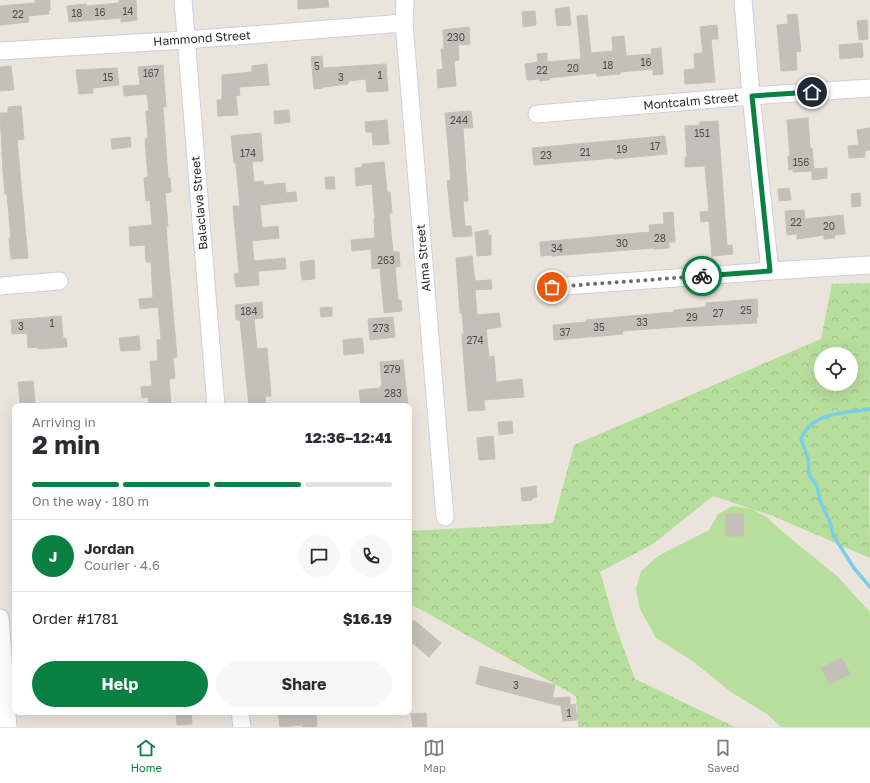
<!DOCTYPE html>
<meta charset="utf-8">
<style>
:root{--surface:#fff;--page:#f7f7f7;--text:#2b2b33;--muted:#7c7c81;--line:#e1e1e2;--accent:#0b8043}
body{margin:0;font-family:"Golos Text",sans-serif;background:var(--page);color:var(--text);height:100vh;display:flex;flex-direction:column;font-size:15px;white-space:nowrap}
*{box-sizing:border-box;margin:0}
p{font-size:13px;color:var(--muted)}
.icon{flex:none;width:22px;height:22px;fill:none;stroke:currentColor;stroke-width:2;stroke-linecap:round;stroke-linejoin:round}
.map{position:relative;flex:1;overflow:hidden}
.drawer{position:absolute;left:12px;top:403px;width:400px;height:312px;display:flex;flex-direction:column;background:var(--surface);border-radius:8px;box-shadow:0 4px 16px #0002}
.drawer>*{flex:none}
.fabs{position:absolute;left:814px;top:347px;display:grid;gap:8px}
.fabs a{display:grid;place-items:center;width:44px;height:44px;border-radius:50%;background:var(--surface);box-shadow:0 4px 16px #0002;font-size:20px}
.pin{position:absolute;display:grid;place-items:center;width:34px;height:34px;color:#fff;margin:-17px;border:2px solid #fff;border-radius:50%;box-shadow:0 1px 4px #0007}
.courier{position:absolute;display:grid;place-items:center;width:40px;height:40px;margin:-20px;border:3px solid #0b8043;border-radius:50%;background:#fff;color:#222;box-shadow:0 1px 5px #0007}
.headline em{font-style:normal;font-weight:700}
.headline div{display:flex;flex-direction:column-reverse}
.headline{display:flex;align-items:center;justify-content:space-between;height:68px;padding:0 20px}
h1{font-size:26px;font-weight:700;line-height:30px}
.bar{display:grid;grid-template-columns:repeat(4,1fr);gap:6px 4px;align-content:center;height:48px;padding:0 20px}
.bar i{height:5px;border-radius:3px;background:var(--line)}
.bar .selected{background:var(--accent)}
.bar p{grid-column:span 4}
.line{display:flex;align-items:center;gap:10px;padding:0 20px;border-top:1px solid var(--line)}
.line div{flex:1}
.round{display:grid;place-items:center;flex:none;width:42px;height:42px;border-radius:21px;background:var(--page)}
.button{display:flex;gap:8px;margin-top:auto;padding:8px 20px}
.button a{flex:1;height:46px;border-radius:24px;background:var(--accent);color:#fff;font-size:16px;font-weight:700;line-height:46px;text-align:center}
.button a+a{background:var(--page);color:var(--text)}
.menu{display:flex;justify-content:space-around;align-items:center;height:56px;border-top:1px solid var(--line);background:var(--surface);font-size:11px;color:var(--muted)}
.menu a{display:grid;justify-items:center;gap:2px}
.menu .selected{color:var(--accent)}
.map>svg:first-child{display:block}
.forest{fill:url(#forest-crowns);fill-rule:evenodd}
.park{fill:#b8de9d}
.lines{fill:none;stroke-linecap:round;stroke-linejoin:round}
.stream{stroke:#77d0e6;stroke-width:3.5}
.building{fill:#c4bfb9;stroke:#c6c0b7}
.minor-casing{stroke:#cccfdb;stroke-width:19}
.minor{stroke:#fff;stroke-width:17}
.done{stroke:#6e6b69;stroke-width:4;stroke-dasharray:0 7.2}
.route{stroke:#0b8043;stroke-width:5}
.labels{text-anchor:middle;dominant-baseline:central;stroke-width:3;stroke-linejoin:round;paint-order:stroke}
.number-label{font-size:10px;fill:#504f4e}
.street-label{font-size:12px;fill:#2a2a2a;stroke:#fff}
</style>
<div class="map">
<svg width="870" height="727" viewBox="0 0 870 727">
<defs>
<pattern id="forest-crowns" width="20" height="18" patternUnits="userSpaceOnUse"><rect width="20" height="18" fill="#b8de9d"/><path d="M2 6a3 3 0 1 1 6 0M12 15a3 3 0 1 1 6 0" fill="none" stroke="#9ebf87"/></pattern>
</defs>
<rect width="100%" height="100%" fill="#ebe4dd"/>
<path class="forest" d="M870,283V476H869L870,558L773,516L713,496L653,544L600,572L616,627L635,679L735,727H578L576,696L409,603V531L553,523L574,445L821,339L832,284ZM821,354H851V384H821Z"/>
<polygon class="park" points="733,506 752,509 768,518 778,528 837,576 870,612 870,727 781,727 767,714 731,692 691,660 656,638 640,609 636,589 641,571 658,556 709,530 718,514"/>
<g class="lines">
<path class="stream" d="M870,409C845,413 811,412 801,439L808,458L809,475L817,486L820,500L831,525L833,535L854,568L870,587"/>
</g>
<g class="building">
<polygon points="35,0 50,0 50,10 48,11 49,14 28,16 29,22 0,25 0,6 35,3"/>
<polygon points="119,0 136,0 137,20 121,22 121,18 69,22 67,6 86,4 86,6 119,3"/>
<polygon points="298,0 328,0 329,7 298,9"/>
<polygon points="569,7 571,25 557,26 555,9"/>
<polygon points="535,11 536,25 523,27 522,12"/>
<polygon points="797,14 801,51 796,52 797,70 781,71 777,25 788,24 787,15"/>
<polygon points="587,15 591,53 613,51 612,37 624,36 626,56 652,54 651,49 661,48 663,74 653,75 653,69 620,72 620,74 597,76 596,73 558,77 549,78 549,80 540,81 539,79 527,80 525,64 538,62 537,54 547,53 547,62 581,59 577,16"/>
<polygon points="867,20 868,39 859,40 857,21"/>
<polygon points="717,25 718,39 711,39 715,82 685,84 684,70 695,69 694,54 703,53 700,27"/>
<polygon points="469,27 470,44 458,45 459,60 454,61 456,86 438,88 437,70 443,69 441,49 444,49 443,30"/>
<polygon points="862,43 863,57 840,59 839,45"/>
<polygon points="322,56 323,68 386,64 388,91 367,92 366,79 348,81 348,84 323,87 323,88 314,89 311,57"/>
<polygon points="267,64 269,85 239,87 240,95 236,96 238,115 218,116 217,100 222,100 222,75 252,72 252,66"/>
<polygon points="163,65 166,107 163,107 168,178 170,178 171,192 165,193 168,226 166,226 169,266 177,357 173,358 175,378 169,379 171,406 149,406 148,397 142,398 141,387 152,386 150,361 158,361 157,340 160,340 161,337 158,307 140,309 139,299 153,298 151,262 146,262 145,245 130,246 129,227 152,225 150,200 146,201 144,178 148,177 145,139 148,138 146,111 149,111 147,94 124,96 123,86 140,85 138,67"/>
<polygon points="11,66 14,90 0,91 0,67"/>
<polygon points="117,68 119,85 93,88 93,93 79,94 76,70"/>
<polygon points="21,106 24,139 17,140 28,258 11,259 9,238 11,238 7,194 5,194 3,171 0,113 8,113 8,107"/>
<polygon points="289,110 290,122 275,124 274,111"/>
<polygon points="471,111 473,128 463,128 468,201 463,201 465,226 471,226 472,236 453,237 447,181 451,180 445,113"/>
<polygon points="808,118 810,148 812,148 814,169 827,168 827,178 812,180 812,171 793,172 793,169 789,170 788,156 790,156 787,120"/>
<polygon points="387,120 389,144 373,145 372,132 366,132 365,122"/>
<polygon points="718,121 727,246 732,245 733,254 712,256 709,221 701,222 700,212 709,211 705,166 685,167 685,157 687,157 685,126 700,125 700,122"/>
<polygon points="870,128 870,150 865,151 865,157 849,158 848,146 859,145 857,130"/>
<polygon points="261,133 263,161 252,162 254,182 263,181 264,185 285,183 286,193 296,192 297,201 260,205 262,228 278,226 279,238 252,241 254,261 285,258 286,269 258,271 259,285 236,287 234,274 239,273 233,206 240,206 236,163 234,163 231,136"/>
<polygon points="665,136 667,154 614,159 614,158 534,165 532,148"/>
<polygon points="130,137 131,147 112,149 111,139"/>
<polygon points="384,162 387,192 390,192 392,213 389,213 393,252 399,252 400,266 395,267 398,300 401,300 402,311 384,313 380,268 372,269 371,249 352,251 351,240 375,238 374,219 375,219 372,184 356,186 355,168 362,167 362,164"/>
<polygon points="325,177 334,177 335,189 326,189"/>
<polygon points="789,188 791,200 779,201 778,189"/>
<polygon points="860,193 861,206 852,207 851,194"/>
<polygon points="804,210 805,219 843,215 845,234 834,235 835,238 824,239 824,235 797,239 797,234 787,235 785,211"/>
<polygon points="673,212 675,242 669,242 669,248 654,249 654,248 552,256 552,255 541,256 540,242 650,232 649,225 664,224 663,213"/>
<polygon points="488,230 488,235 491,235 491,255 477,256 475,232"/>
<polygon points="472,256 475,281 491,280 492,289 475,290 477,315 499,313 501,327 486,329 489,357 494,356 496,382 522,379 524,397 484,400 485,410 468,411 463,351 462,334 464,334 462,313 460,313 456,258"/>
<polygon points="314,260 315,279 302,280 300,262"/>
<polygon points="757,299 758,317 756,317 757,323 675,327 622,331 623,334 554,340 553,325 587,322 586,320 674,312 674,310 706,307 706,303"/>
<polygon points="262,302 263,318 254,319 257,349 267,348 271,396 265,396 266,406 249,406 240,320 236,320 235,305"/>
<polygon points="332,307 332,316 321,317 320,308"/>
<polygon points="61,316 63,338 66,338 67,347 38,349 37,347 28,348 27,333 12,334 11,320"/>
<polygon points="393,317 395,337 370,340 368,319"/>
<polygon points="139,336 140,350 121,351 119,338"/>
<polygon points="362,338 364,353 344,355 343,340"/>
<polygon points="403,360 408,406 361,406 359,390 380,388 380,386 382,386 380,362"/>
<polygon points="33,381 35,403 20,404 18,382"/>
<polygon points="512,421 513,433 499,435 498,422"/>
<polygon points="493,436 495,459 479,460 477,438"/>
<polygon points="536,486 537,497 532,498 532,500 522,501 521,488"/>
<polygon points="726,514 744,514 743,536 726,536"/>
<polygon points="414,620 441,643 429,657 409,640 409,626"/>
<polygon points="842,658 850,674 830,684 821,668"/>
<polygon points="480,666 555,685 552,698 570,697 570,705 575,704 577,720 563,721 561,706 476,684"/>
<polygon points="176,712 191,712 192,724 177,725"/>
<polygon points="278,712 316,712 317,727 303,727 302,725 280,727"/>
<polygon points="426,713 427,727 413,727 411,714"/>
</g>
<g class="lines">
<g class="minor-casing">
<g id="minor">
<polyline points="183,0 216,406"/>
<polyline points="405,0 404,23 445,517"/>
<polyline points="743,0 751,96 770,271"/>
<polyline points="0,51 186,40 404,23"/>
<polyline points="537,114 751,96 870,88"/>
<polyline points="0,286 59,281"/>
<polyline points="552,287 770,271 870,265"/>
<polyline points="0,618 8,727"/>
<polyline points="240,712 242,727"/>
</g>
</g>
<use href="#minor" class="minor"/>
</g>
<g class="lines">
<polyline class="done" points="552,287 702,276"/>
<polyline class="route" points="702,276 770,271 752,96 812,92"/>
</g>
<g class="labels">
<g class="number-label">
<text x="128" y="11">14</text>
<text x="100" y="12">16</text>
<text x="77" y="13">18</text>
<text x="18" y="14">22</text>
<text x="456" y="37">230</text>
<text x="646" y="62">16</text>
<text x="608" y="65">18</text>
<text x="317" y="66">5</text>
<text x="573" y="68">20</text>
<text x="542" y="70">22</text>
<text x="151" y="73">167</text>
<text x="380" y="75">1</text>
<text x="108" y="77">15</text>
<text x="341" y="77">3</text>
<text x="459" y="120">244</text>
<text x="702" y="133">151</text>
<text x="655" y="146">17</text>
<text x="622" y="149">19</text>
<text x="585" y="152">21</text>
<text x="248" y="153">174</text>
<text x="546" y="155">23</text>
<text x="801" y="162">156</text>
<text x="796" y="222">22</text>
<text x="829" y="226">20</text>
<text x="660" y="238">28</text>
<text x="622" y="243">30</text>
<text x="557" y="248">34</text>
<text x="386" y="260">263</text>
<text x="746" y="310">25</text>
<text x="249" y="311">184</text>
<text x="718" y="313">27</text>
<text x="692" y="317">29</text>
<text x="642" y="322">33</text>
<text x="52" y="323">1</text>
<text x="21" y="326">3</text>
<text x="599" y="327">35</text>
<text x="381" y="328">273</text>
<text x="565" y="332">37</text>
<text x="475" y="340">274</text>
<text x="392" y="369">279</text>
<text x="393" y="393">283</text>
<text x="516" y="685">3</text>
<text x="569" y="713">1</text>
</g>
<g class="street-label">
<text transform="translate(202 38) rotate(-4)">Hammond Street</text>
<text transform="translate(691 101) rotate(-5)">Montcalm Street</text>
<text transform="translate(199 203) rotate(-95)">Balaclava Street</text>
<text transform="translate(423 258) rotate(-95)">Alma Street</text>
</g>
</g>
</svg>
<div class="fabs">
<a><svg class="icon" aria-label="locate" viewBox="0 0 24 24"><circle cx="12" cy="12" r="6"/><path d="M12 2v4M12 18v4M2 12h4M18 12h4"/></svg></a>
</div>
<div class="pin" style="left:552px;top:287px;background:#ea580c"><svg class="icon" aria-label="bag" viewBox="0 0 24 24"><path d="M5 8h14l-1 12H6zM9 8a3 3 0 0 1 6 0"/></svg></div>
<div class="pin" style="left:812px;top:92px;background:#1f2937"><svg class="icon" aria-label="home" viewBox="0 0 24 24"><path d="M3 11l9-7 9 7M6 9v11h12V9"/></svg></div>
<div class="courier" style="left:702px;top:276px"><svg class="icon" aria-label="bike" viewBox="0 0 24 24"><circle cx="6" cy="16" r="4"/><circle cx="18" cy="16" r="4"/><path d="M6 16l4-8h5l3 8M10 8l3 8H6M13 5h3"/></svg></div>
<section class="drawer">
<div class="headline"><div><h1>2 min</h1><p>Arriving in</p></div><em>12:36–12:41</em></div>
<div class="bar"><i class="selected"></i><i class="selected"></i><i class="selected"></i><i></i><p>On the way · 180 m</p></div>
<div class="line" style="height:72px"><b class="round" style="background:var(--accent);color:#fff">J</b><div><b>Jordan</b><p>Courier · 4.6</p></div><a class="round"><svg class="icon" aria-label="chat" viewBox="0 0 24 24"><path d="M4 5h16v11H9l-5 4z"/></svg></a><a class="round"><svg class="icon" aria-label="phone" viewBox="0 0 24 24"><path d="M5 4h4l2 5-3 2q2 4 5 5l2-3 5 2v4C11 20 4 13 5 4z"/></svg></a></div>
<div class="line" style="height:52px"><div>Order #1781</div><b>$16.19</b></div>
<div class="button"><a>Help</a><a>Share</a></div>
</section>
</div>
<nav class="menu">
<a class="selected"><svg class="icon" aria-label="home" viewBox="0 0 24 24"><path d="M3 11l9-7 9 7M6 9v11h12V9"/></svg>Home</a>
<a><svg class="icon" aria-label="map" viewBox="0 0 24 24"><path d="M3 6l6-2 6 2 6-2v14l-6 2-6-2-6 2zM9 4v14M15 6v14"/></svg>Map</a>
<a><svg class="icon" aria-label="saved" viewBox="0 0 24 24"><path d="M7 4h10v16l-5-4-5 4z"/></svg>Saved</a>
</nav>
